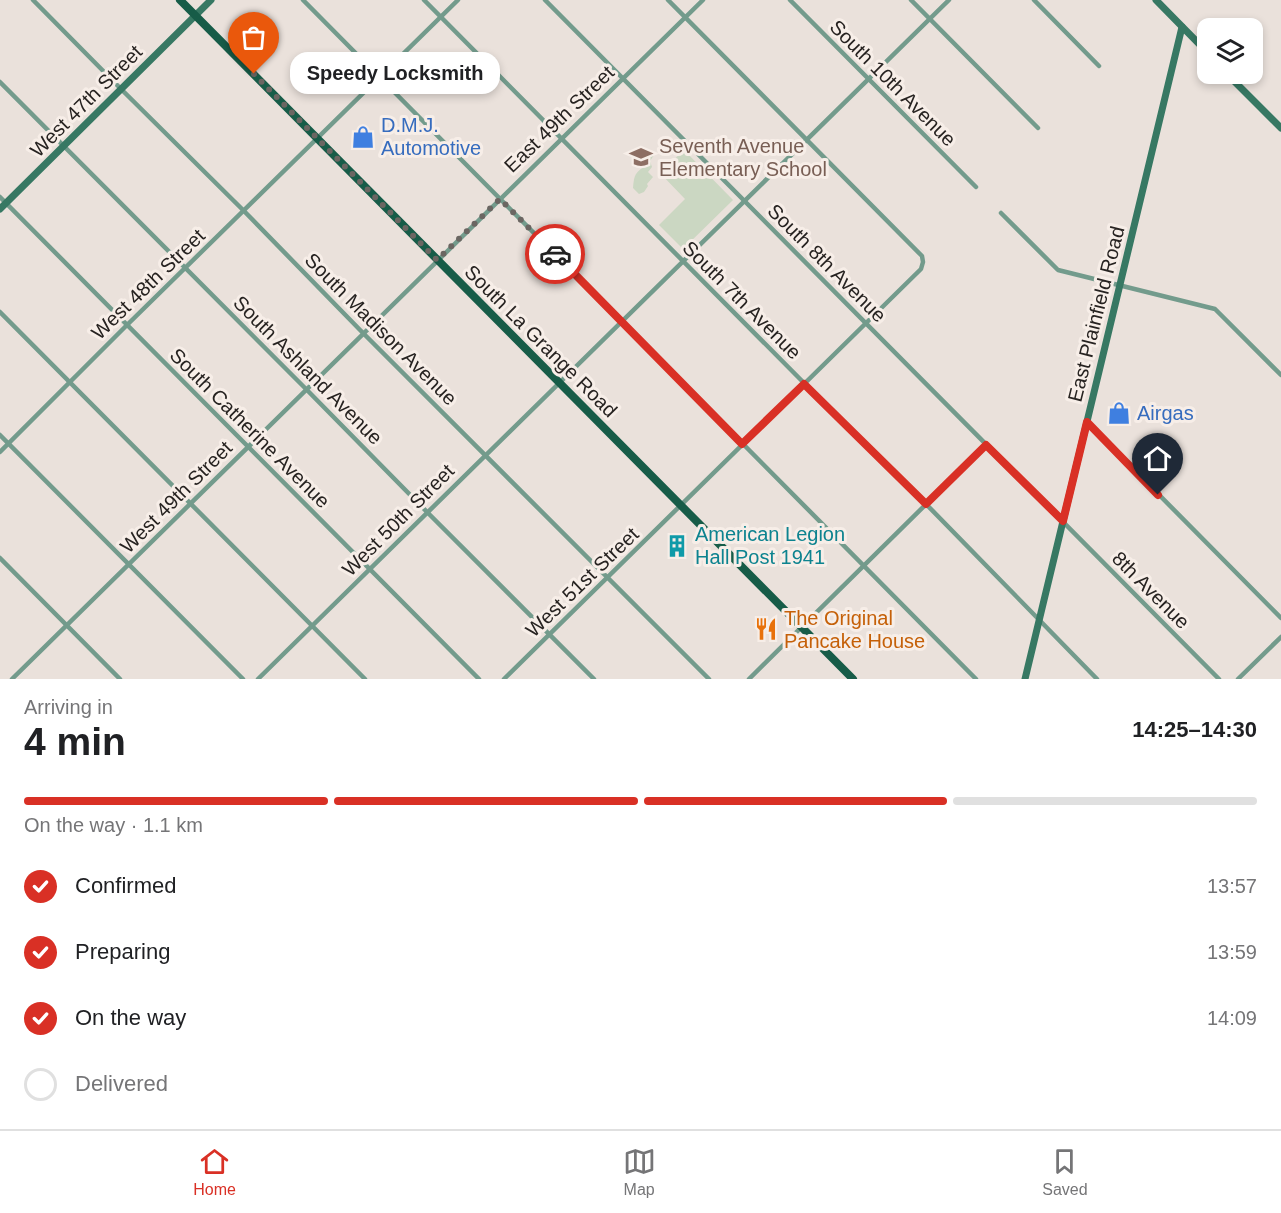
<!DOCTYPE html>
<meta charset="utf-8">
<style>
:root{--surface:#fff;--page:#f6f6f6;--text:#202124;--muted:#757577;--line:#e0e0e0;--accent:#d93025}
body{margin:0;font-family:Helvetica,sans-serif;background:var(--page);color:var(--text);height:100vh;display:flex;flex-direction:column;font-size:22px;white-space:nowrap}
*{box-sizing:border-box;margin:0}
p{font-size:20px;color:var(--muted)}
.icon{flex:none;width:33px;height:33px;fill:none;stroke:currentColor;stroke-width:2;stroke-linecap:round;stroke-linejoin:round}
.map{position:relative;height:679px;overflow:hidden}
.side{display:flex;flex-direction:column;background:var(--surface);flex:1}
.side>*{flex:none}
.controls{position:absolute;left:1197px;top:18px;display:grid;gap:12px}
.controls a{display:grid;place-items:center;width:66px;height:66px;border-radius:12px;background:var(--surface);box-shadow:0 3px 9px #0003;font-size:30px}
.pin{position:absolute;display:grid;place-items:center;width:51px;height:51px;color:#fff;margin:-62px -26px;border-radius:50% 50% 50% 0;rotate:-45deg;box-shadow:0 0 6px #0007}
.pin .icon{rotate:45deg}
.courier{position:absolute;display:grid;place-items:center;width:60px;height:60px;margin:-30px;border:4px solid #d93025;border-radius:50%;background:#fff;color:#222;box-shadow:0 2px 8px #0007}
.bubble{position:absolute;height:42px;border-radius:18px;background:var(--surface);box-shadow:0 3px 9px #0003;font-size:20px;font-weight:700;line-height:42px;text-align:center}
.overview em{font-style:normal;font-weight:700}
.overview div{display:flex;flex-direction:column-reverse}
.overview{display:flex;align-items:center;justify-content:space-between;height:102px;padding:0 24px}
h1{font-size:39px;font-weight:700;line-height:45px}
.bar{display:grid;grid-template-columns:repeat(4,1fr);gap:9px 6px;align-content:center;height:72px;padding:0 24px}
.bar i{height:8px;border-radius:4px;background:var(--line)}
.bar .selected{background:var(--accent)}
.bar p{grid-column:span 4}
ol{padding:0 24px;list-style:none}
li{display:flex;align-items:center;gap:18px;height:66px}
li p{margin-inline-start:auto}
li .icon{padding:6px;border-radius:50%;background:var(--accent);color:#fff;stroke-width:4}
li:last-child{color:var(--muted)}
li i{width:33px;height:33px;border:3px solid var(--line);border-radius:50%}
.menu{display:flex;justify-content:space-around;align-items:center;height:84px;border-top:2px solid var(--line);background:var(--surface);font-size:16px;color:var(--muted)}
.menu a{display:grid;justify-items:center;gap:3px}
.menu .selected{color:var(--accent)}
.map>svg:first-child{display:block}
.green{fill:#cbd7c2}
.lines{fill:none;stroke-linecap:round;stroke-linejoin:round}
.minor{stroke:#739b8c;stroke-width:4.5}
.secondary{stroke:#377863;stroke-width:7}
.primary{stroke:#175c48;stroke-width:8}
.done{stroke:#6b6662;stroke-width:6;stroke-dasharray:0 10.8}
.route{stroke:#d93025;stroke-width:8}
.labels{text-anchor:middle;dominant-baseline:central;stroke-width:6;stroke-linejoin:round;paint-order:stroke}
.street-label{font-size:20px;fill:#272321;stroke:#f7eee8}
.shop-label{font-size:20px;fill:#366cbe;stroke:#f7eee8;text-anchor:start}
.education-label{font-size:20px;fill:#785e54;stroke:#f7eee8;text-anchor:start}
.culture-label{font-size:20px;fill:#0d838f;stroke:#f7eee8;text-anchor:start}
.food-label{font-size:20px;fill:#c56008;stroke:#f7eee8;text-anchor:start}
</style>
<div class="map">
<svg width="1281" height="679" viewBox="0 0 1281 679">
<rect width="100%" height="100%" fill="#eae1db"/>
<g class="green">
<polygon points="684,150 733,200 683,249 659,225 685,199 660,173"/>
<path d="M648,151H650L654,155L650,161L652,167L648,172L653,177L647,184L648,186L644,192L639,194L633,188C634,178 634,174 642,168V162L640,157Z"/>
</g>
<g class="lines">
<g class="minor">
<polyline points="33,0 121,89 244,211 363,333 709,679"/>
<polyline points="303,0 976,679"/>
<polyline points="424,0 804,383 926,504 1097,679"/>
<polyline points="545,0 1219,679"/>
<polyline points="790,0 976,187"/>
<polyline points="911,0 1038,128"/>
<polyline points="1034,0 1099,66"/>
<polyline points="0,82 306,389 427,512 594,679"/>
<polyline points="0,197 479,679"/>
<polyline points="1001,213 1058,270 1215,309 1281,375"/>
<polyline points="0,312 365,679"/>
<polyline points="1087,422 1281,618"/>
<polyline points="0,435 243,679"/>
<polyline points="0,452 127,325 458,0"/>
<polyline points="0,558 120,679"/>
<polyline points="12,679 703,0"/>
<polyline points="258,679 949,0"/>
<polyline points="504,679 921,269 923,262 922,256 668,0"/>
<polyline points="749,679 986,445"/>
<polyline points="1238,679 1281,637"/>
</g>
<g class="secondary">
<polyline points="1156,0 1208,53"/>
<polyline points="1227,74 1281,128"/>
<polyline points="0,209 211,0"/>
<polyline points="1025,679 1182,27"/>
</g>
<polyline class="primary" points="180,0 853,679"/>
</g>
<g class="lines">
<polyline class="done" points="254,74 437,260 500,199 555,254"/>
<polyline class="route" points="555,254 742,444 804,384 926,504 986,445 1063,521 1087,422 1158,495"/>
</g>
<defs>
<g id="shop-bare" transform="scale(1.8)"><path d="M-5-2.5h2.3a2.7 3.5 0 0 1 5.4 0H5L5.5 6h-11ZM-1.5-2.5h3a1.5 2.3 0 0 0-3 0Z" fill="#3f7fe0" stroke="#f7eee8" stroke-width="2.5" paint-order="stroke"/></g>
<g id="school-bare" transform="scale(1.8)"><path d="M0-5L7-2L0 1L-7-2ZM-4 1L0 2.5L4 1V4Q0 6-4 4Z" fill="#8d6e63" stroke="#f7eee8" stroke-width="2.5" paint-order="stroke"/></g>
<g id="building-bare" transform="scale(1.8)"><path d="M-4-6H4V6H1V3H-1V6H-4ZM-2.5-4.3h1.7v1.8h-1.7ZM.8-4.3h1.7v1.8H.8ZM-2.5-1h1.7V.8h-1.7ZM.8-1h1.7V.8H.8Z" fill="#0f9aa8" stroke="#f7eee8" stroke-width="2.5" paint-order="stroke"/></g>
<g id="restaurant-bare" transform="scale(1.8)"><path d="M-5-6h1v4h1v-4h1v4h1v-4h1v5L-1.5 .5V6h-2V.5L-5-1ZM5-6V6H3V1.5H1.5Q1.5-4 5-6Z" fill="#e8710a" stroke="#f7eee8" stroke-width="2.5" paint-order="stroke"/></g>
</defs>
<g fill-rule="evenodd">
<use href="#shop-bare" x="363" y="137"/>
<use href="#school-bare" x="641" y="157"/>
<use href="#shop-bare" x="1119" y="413"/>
<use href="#building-bare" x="677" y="546"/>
<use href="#restaurant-bare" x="766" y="629"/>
</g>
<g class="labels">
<g class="street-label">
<text transform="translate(893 83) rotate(45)">South 10th Avenue</text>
<text transform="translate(86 101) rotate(-45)">West 47th Street</text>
<text transform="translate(559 119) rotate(-44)">East 49th Street</text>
<text transform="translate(827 263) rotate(45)">South 8th Avenue</text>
<text transform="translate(148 284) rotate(-44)">West 48th Street</text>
<text transform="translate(742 300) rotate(45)">South 7th Avenue</text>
<text transform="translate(1096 314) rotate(-76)">East Plainfield Road</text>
<text transform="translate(381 329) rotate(45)">South Madison Avenue</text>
<text transform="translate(541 341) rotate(45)">South La Grange Road</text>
<text transform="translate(308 370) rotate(45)">South Ashland Avenue</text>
<text transform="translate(250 428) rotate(45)">South Catherine Avenue</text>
<text transform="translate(176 497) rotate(-45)">West 49th Street</text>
<text transform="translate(398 520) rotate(-45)">West 50th Street</text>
<text transform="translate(582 582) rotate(-44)">West 51st Street</text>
<text transform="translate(1151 590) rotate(45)">8th Avenue</text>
</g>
<g class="shop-label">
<text x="381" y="125">D.M.J.<tspan x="381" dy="23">Automotive</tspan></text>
<text x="1137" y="413">Airgas</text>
</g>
<g class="education-label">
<text x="659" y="146">Seventh Avenue<tspan x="659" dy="23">Elementary School</tspan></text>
</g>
<g class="culture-label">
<text x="695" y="534">American Legion<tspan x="695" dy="23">Hall Post 1941</tspan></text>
</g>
<g class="food-label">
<text x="784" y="618">The Original<tspan x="784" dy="23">Pancake House</tspan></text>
</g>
</g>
</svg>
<div class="controls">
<a><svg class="icon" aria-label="layers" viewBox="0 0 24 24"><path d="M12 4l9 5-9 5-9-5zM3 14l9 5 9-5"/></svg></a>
</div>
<div class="pin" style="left:254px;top:74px;background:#ea580c"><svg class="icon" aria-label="bag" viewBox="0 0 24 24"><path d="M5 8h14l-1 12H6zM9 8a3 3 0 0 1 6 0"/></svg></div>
<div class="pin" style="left:1158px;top:495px;background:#1f2937"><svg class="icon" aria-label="home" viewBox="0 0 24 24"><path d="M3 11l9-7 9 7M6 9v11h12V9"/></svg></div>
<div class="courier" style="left:555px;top:254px"><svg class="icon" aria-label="car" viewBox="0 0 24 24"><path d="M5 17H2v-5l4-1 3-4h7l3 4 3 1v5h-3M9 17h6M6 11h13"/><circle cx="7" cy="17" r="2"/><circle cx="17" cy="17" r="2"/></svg></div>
<div class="bubble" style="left:290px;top:52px;width:210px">Speedy Locksmith</div>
</div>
<section class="side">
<div class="overview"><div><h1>4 min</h1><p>Arriving in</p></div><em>14:25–14:30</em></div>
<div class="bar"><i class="selected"></i><i class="selected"></i><i class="selected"></i><i></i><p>On the way · 1.1 km</p></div>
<ol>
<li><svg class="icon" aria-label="check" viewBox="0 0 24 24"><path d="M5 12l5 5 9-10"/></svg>Confirmed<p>13:57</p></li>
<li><svg class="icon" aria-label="check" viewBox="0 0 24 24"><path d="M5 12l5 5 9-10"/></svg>Preparing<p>13:59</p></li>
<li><svg class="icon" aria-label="check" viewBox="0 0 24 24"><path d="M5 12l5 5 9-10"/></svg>On the way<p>14:09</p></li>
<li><i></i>Delivered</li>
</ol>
</section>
<nav class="menu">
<a class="selected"><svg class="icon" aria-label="home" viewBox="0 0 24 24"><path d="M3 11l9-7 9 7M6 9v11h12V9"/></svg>Home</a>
<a><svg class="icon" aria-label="map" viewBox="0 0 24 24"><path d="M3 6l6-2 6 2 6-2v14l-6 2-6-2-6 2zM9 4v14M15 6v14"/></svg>Map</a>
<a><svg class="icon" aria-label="saved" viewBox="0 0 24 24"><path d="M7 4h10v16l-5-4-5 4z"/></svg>Saved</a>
</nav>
